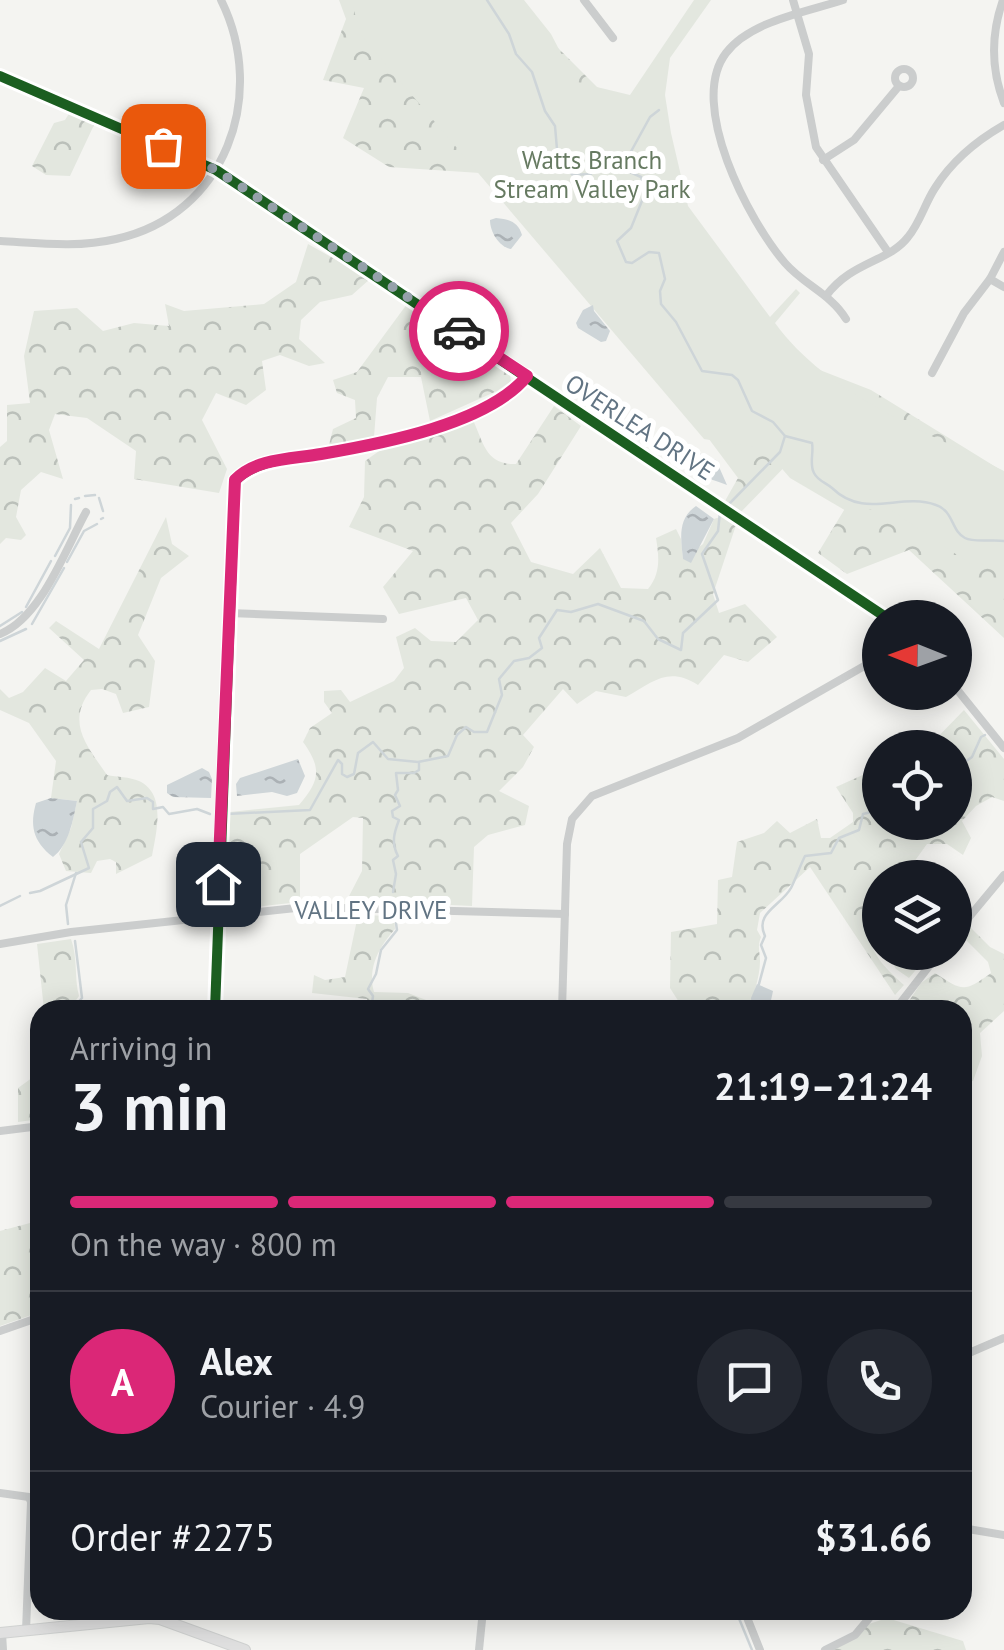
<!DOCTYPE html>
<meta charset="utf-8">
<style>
:root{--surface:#171b24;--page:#242831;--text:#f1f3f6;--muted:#9ea1a6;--line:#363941;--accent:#db2777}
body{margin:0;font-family:"PT Sans",sans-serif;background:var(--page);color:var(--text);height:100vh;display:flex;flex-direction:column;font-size:38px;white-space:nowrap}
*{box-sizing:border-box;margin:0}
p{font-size:32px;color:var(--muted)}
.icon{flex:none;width:55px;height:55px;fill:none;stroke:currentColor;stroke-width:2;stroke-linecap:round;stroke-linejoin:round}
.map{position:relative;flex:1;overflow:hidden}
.drawer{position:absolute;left:30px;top:1000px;width:942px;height:620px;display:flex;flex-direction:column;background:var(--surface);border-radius:30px;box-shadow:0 5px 25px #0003}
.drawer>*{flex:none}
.needle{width:65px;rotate:271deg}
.controls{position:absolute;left:862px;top:600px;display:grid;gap:20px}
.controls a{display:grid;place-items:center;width:110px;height:110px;border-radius:50%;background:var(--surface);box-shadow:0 5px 25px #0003;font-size:50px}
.pin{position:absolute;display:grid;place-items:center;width:85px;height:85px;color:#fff;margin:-42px;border-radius:20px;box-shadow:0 5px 15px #0006}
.courier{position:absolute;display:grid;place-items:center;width:100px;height:100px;margin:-50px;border:8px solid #db2777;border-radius:50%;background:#fff;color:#222;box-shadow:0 2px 12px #0007}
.summary em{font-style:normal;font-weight:700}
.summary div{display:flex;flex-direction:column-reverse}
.summary{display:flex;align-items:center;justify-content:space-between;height:170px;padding:0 40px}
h1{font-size:65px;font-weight:700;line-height:75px}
.bar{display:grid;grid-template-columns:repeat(4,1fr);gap:15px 10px;align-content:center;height:120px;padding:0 40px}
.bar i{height:12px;border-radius:8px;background:var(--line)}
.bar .active{background:var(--accent)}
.bar p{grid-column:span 4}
.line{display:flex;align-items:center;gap:25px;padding:0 40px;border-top:2px solid var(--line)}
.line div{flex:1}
.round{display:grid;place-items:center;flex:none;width:105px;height:105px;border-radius:52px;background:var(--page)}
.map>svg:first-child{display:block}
.forest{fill:url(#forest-crowns)}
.park{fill:#e3e7df}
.water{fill:url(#water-ripples)}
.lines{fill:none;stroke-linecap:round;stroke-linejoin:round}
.stream{stroke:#ced5d8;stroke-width:2.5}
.secondary-casing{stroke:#d0d2d1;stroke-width:12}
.street{stroke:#cbcdcd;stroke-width:8}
.secondary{stroke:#e0e0e0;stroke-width:10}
.cycleway-casing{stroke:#fff;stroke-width:16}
.cycleway{stroke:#1b5e20;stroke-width:10}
.done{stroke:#95a1aa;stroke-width:10;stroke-dasharray:0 18}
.route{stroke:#db2777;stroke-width:12}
.labels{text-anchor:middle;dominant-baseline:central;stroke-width:10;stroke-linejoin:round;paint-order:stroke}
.park-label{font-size:25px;fill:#667a61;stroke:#fff}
.street-label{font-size:25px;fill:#627483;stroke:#fff}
</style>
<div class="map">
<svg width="1004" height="1650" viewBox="0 0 1004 1650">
<defs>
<pattern id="forest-crowns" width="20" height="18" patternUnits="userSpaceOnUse" patternTransform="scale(2.5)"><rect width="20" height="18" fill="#e3e7df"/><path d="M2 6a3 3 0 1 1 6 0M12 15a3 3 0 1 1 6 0" fill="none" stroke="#bbc0ba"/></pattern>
<pattern id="water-ripples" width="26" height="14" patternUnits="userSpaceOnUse" patternTransform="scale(2.5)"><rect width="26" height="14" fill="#ced5d8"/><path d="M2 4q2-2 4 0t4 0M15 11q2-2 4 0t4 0" fill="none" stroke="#abb1b5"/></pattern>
</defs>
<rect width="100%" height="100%" fill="#f4f4f1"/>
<g class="forest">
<polygon points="339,0 523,0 550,40 608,98 710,268 807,365 871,390 1004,472 1004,638 909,550 847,574 818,553 852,497 796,455 740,513 725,501 738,478 685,407 480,173 389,167 343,138 364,88 323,80 346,19"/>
<polygon points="70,112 94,125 70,176 46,175 32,166 54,123 65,120"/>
<polygon points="308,244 370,279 352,295 320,302 301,320 299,339 325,363 309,366 280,355 262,361 266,390 246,405 216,393 202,420 227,469 219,493 134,479 136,451 87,418 55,414 49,430 63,479 41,472 21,490 16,517 26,535 21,540 6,538 0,544 0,447 7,441 7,405 30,403 24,356 34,311 77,308 103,331 134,323 169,326 165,304 184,311 264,304 296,282"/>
<polygon points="407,304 510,375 511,381 497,391 430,421 421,377 388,377 377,398 374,437 329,445 333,429 356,418 355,400 337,393 333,380 357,372"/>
<path d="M554,406L581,426L538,494L511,523L531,562L573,574L600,548L621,588L648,589C661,573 659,557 656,538L676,529L681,539L683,559L703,544L714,519L726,515L736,525L713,594L719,613L745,604L777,637L748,662L724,655L698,685C668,666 653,682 626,697L596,691L577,704L563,689L523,735L534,747L523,767L499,791L529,806L525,825L488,835L474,847L472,906L347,900L362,871L363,818L353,817L300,854V902L228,910L223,906L230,812L299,805C320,781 322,768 303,742L310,728L332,713L324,702V691L341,690L350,702L394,681L404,668L396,637L415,628L431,641L456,642L478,620L466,598L399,614L383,587L413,551L349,527L364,497L365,461L382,449L473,420C484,444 486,465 516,464Z"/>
<path d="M166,517L172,544L189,556L161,578L138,635L155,661L149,707L123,713L116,694L102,689L91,690C65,723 88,747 107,775C117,777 130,777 139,781C167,794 156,833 152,856L116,874V862L110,859L97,861L91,873L66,871L59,854L71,828L77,801L51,798L56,761L29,723L0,710V689L9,698L23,692L45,668L66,681L84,660L49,628L56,621L99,649Z"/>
<path d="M964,710L1004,759V801L992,797L976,806L962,821L971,838L963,855L947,844H927L914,862L912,877L880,878V910L869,918C865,948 882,966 904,985L895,995L810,867L760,913L757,930L761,937C757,947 760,951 760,961C760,979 752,993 752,1010H684L670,988L671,932L717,924L718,880L732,877L737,842L764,833L777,821L790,833L817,819L821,838H830L853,822V813L836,787L867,773L880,761V822H955V748L928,747Z"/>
<path d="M358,915L394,916L395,929C380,946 367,967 374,992L408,993L452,1010H368L367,999L312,993L314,975L325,980L345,977Z"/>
<path d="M969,926L990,947L1004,954V1011L980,1033L982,1056L973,1081L963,1082L962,1010H903L921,983L935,973C962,991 964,993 991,973L988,962L961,935Z"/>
<path d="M71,939C78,958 74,977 79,996L69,1010H44L37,944Z"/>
<polygon points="892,953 892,952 930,953 909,978 896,969 890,958"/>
<polygon points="40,1067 40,1119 18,1122 18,1088 36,1075"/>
<polygon points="40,1212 40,1312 0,1326 0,1231 30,1223"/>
<polygon points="887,1618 963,1641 966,1650 825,1650 866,1625"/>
</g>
<path class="park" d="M351,0H524L551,34L576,82L630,95L694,0H711L670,58L665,95L671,133L688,206L770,317L796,289L800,293L775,323C828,396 926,431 1004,471V566L969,563L888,508L848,512L790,478L765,449L704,439L361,35Z"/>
<g class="water">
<path d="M496,218C509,219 518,222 522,235L511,249C499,247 490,232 490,220Z"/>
<polygon points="593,305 594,311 610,331 606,341 601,342 578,328 576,323 583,310"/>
<path d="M679,445L716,460L727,485C701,475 698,479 675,455Z"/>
<path d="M696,506L714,519L691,563L683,559C681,539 677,519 696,506Z"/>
<polygon points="298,759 305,776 297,793 287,796 272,792 237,796 236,784 240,778"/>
<polygon points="202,768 209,772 212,779 211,798 173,797 167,793 167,785"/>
<path d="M51,798L77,801C73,820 69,845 53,857C32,841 30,824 36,803Z"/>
<polygon points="757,984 773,991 769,1010 752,1010 751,998"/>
</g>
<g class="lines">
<g class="stream">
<path d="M487,0L509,34L516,54L532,72L545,111L555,126L558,161L573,175L591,174L595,164L603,160L641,177L646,191L631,228L617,241L626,262L632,263L649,252L659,253L665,279L660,291L661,304L676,322L702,371L732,375L738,380L752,411L773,422L785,436L812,443C814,453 809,464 814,473C818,481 825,482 832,488C865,520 900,492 936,505C954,511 951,531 965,538C974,543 993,539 1004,541"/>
<polyline points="623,166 650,117 659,110"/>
<polyline points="85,496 95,495"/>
<polyline points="99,498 103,511"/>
<polyline points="75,499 79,498"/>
<polyline points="730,503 780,452 785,436"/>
<polyline points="101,519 103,518"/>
<polyline points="55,556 70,528 71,505"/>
<polyline points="67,562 84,531 97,524"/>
<polyline points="26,607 51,561"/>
<polyline points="32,624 64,568"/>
<polyline points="0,626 22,612"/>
<polyline points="0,641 26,629"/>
<polyline points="955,769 972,757 981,737 985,735"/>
<polyline points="227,814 310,810 338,760 342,764 342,774 347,777 354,774 358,753 373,742 388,759 418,762 448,756 457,735 466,727 474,732 487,732 502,695 499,679 514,661 529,658 542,648 539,638 557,610 571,612 598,604 644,621 658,639 681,650 683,633 718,600 702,554 718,531 720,512"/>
<path d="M393,892L396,874L393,860L398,856C391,843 394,833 399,820L393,817L392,811L400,806L395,795L398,790L396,773H414L419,770V764"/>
<polyline points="30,893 40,891 89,868 81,842 93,828 93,809 107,801 110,792 117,787 127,801 147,798 153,802 153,809 163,807 169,814 197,809 210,814"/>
<polyline points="0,906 20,896"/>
<polyline points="68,924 66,905 76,873"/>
<path d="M759,984L766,958L761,945L765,936C754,913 781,906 791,888C796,878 800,866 805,856L831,853L839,838L859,830L863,814L880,810"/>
<polyline points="71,1010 82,998 75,941"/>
<polyline points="371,1010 373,996 368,989 376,974 381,950 397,930 396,923"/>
<polyline points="738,1616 752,1650"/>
</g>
<g class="secondary-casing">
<polyline id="secondary" points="0,1633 149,1618 160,1619 245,1650"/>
</g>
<g class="street">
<polyline points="584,0 613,38"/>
<polyline points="793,0 809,54 806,95 816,147 888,252"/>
<path d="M843,0C807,12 750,21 726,53C687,104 749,221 785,263C804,285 831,294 846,319"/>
<path d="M1003,0C991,34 991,69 1004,103"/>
<circle cx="904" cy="78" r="9"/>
<polyline points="0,76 216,170 887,618"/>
<polyline points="823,160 854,140 899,86"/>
<path d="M0,241C38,243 78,248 116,239C226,215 268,95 221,0"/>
<polyline points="990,279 1004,287"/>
<path d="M826,296C852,261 889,262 908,237C920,223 925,203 935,188C952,161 976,141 1004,125"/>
<polyline points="932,373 964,313 990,279 1004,252"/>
<polyline points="229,613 383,619"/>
<path d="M0,634C41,618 65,550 86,512"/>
<polyline points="955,687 1004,748"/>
<polyline points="955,934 1004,875"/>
<polyline points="0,944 71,932 305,907 565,914"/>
<path d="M215,1010L235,481C256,459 292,459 321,454C381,444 488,424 527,376"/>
<polyline points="562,1010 567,844 572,819 592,796 738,738 880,657"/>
<polyline points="895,1010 940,952"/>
<polyline points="0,1131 40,1126"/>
<polyline points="0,1331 40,1317"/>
<polyline points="962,1356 1004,1338"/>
<polyline points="0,1493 29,1497 31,1502 26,1631"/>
<polyline points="962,1528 1004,1535"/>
<polyline points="744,1610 760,1650"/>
<polyline points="2,1633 3,1650"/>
<polyline points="479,1650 483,1610"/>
<polyline points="825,1650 855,1635 876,1610"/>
</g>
<use href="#secondary" class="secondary"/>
<g class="cycleway-casing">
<g id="cycleway">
<polyline points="0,76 216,170 887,618"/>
<path d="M215,1010L235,481C256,459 292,459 321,454C381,444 488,424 527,376"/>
</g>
</g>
<use href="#cycleway" class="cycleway"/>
</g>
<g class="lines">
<polyline class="done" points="163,146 216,170 459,331"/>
<path class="route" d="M218,884L235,480C256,458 292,459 321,454C380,444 488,424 527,376L459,331"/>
</g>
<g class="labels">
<g class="park-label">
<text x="592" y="160">Watts Branch<tspan x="592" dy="29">Stream Valley Park</tspan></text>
</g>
<g class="street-label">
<text transform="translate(640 427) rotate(33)">OVERLEA DRIVE</text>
<text x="371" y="910">VALLEY DRIVE</text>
</g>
</g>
</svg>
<div class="controls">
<a><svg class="needle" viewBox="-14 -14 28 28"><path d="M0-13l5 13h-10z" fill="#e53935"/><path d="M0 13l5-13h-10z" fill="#9ea1a6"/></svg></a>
<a><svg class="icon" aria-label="locate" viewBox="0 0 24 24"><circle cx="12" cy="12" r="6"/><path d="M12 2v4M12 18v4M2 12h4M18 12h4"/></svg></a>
<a><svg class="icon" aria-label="layers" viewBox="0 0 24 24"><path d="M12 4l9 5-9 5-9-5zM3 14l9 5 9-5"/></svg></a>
</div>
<div class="pin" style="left:163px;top:146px;background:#ea580c"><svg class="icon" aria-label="bag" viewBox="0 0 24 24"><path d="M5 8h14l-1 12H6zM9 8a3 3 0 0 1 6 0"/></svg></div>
<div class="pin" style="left:218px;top:884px;background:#1f2937"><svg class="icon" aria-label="home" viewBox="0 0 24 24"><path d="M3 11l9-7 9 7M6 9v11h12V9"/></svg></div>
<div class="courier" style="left:459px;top:331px"><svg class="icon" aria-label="car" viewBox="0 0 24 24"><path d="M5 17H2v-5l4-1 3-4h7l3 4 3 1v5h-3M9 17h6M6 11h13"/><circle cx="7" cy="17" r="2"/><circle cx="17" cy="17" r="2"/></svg></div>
<section class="drawer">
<div class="summary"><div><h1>3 min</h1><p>Arriving in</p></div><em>21:19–21:24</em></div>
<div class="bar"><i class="active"></i><i class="active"></i><i class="active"></i><i></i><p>On the way · 800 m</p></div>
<div class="line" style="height:180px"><b class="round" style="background:var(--accent);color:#fff">A</b><div><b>Alex</b><p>Courier · 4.9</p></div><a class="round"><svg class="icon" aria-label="chat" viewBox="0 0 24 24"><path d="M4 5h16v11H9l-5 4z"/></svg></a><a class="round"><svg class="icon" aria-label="phone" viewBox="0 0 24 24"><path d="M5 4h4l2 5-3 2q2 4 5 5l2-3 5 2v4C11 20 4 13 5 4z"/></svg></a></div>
<div class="line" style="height:130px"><div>Order #2275</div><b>$31.66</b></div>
</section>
</div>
